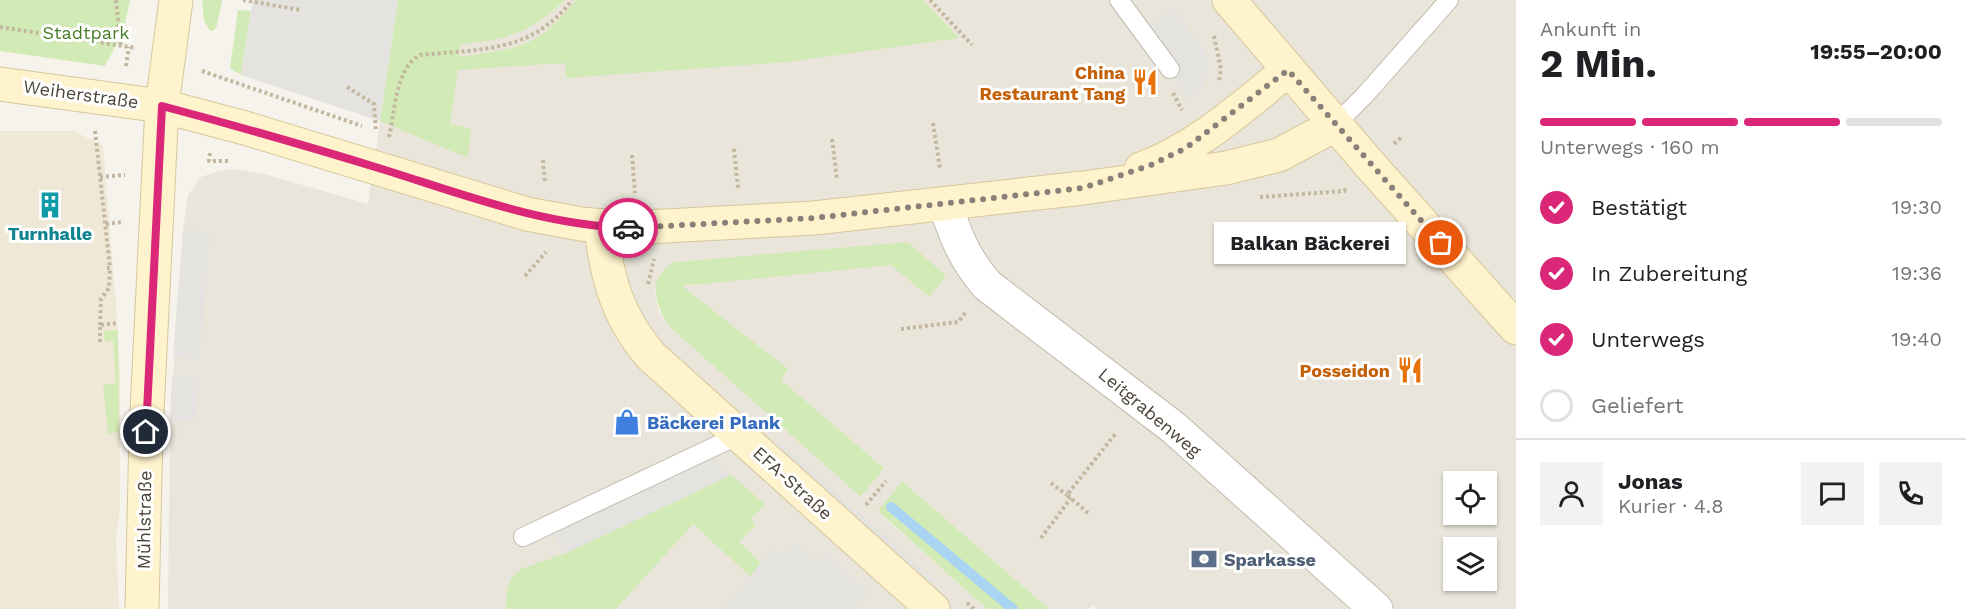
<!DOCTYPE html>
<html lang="de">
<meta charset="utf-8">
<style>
:root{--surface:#fff;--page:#f2f2f2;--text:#202124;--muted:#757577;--line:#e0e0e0;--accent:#db2777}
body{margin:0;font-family:"Work Sans",sans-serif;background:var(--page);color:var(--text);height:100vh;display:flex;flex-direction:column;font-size:22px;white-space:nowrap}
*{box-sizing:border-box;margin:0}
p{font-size:20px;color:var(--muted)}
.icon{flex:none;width:33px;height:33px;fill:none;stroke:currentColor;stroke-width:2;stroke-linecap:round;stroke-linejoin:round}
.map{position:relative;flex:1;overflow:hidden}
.drawer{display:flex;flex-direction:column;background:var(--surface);width:450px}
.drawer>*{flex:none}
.controls{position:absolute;left:1443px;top:471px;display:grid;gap:12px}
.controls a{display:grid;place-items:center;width:54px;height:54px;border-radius:0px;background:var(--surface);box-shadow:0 2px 4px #0004;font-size:30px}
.pin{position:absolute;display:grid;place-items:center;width:51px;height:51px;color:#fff;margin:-26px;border:3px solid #fff;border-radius:50%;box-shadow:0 2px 6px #0007}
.courier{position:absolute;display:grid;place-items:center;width:60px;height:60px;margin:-30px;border:4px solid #db2777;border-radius:50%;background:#fff;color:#222;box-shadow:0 2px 8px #0007}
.bubble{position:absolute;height:42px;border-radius:0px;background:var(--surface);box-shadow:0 2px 4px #0004;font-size:20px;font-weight:700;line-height:42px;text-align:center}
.head em{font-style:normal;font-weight:700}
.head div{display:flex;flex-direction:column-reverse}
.head{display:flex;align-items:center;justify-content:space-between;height:102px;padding:0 24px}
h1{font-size:39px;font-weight:700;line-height:45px}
.bar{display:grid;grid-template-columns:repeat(4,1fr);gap:9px 6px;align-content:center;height:72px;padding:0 24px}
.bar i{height:8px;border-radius:4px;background:var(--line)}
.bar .current{background:var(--accent)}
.bar p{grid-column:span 4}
.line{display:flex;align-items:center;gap:15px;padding:0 24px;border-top:2px solid var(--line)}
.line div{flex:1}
.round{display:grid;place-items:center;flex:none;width:63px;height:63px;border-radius:0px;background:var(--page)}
ol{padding:0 24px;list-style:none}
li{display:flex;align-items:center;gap:18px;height:66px}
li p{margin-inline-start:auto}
li .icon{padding:6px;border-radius:50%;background:var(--accent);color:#fff;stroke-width:4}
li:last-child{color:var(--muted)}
li i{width:33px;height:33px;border:3px solid var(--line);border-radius:50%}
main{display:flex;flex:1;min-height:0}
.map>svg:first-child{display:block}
.residential{fill:#eae5da;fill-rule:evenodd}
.education{fill:#efe8d6}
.green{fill:#d2eab5}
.parking{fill:#e5e3e0}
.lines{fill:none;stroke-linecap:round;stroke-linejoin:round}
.stream{stroke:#a9d4f2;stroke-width:10}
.lane-casing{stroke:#c2bbae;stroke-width:20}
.street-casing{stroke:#c2bbae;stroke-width:35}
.secondary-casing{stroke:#d6c79b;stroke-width:35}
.path{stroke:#c4b79f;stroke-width:4;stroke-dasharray:3 3;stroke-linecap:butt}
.lane{stroke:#fff;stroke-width:18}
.street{stroke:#fff;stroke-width:33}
.secondary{stroke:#fff3cd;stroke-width:33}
.done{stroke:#878178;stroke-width:6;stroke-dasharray:0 10.8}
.route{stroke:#db2777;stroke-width:8}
.labels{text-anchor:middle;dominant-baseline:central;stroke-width:6;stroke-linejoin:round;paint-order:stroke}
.park-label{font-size:18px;fill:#4a7f2a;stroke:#fff}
.food-label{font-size:18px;font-weight:bold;fill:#c56008;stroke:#fff;text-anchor:end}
.street-label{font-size:18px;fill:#4b4439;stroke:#fff}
.culture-label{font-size:18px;font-weight:bold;fill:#0d838f;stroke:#fff}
.shop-label{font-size:18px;font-weight:bold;fill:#366cbe;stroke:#fff;text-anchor:start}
.service-label{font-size:18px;font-weight:bold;fill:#4e5e75;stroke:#fff;text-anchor:start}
</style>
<main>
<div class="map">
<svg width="1516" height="609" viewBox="0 0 1516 609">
<rect width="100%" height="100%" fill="#f6f3ec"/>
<path class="residential" d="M398,0H1516V609H1097L1093,605L1089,609H1049L902,481L878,512L987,609H168L170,421L183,230L188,195L201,177L219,171L237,169L268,175L368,204ZM711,259L696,285L681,286L788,370L780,380L884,468L862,496L664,319L658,310L655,294L660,274L676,262ZM1454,482H1486V514H1454ZM1454,548H1486V580H1454Z"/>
<polygon class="education" points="0,131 74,131 103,146 117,317 120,383 120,509 116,536 119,609 0,609"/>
<g class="green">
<polygon points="0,0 130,0 123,32 105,66 0,51"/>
<polygon points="202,0 222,0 217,26 213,31 209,30 204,20"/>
<path d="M398,0H565C532,32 506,40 461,44L459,57C519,48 537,49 576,0H923L959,38L788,62L566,78L565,63L458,70L450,124L471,129L468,158L380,121Z"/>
<polygon points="238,10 251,11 241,75 230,68"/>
<path d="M908,242L946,276L929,297L891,265L682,286L788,369L781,380L884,468L861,497L671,328C655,308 645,275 676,262Z"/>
<polygon points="118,330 119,432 108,434 103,385 116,383 113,340 105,342 104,331"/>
<polygon points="731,475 765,504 750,519 756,525 739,542 761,563 751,577 693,524 616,609 506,609 507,589 512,577 521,569 564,554"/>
<polygon points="902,481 1049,609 987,609 878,511"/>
</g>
<g class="parking">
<polygon points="253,0 398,0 380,121 241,75"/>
<polygon points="1173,7 1206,53 1208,68 1205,81 1201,89 1188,99 1140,34"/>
<polygon points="183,230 210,232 200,360 173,357"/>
<polygon points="172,375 199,376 196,422 170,421"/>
<polygon points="777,441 935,580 927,589 768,450"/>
<polygon points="709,454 731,475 564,554 552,529"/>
<polygon points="794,542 816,561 824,552 869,592 854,609 722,609 775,547 782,554"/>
</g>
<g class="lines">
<polyline class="stream" points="891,507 1013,609"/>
<g class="lane-casing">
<g id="lane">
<polyline points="1119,0 1170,69"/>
<polyline points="1335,125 1365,95 1449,0"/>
<polyline points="523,537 739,435"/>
</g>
</g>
<g class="street-casing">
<path id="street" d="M945,204C956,237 964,258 987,285L1174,428L1376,609"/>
</g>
<g class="secondary-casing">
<g id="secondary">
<polyline points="1229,0 1371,166 1516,328"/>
<polyline points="0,84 162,106 245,128 527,214 581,224 627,228 814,218 1083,188 1226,168 1279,155 1335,125"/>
<path d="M1141,169C1198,148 1242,107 1288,70"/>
<path d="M601,226C606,277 618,318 651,356L933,609"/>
<polyline points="142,609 146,432 162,106 176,0"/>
</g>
</g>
<g class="path">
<polyline points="116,0 121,47"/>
<polyline points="243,0 301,10"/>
<polyline points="930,0 972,45"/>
<polyline points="0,27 136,48"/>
<polyline points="1214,36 1221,69 1219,81"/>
<polyline points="126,66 129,47"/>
<polyline points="202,71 362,126"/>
<polyline points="347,87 374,104 376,132"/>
<polyline points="1173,93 1182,110"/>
<polyline points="933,123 940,169"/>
<polyline points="95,131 110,268"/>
<path d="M389,137C395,113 395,68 420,55C481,49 532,53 572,0"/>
<polyline points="832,139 837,180"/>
<polyline points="1394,144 1402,137"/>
<polyline points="734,149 738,188"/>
<polyline points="210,153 209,161 229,161"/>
<polyline points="632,155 635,193"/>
<polyline points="543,160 545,183"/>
<polyline points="100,177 125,175"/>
<polyline points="1260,197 1344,191 1347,188"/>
<polyline points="106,224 124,222"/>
<polyline points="525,276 546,252"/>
<polyline points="648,284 654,259"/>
<polyline points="100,325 101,299 109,288 110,268 107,268"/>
<polyline points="901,329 958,322 966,312"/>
<polyline points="100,342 100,325 118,323"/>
<polyline points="1051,483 1067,495"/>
<polyline points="866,505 886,481"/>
<polyline points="1088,513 1067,495 1116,433"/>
<polyline points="1041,538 1071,498"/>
<polyline points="967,603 974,609"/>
</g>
<use href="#lane" class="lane"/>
<use href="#street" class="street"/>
<use href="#secondary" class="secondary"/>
</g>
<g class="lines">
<polyline class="done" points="628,228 814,218 1083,188 1151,165 1186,148 1288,70 1441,243"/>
<path class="route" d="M146,432L162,106C237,126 311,147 385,170C465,195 543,225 628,228"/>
</g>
<defs>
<g id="restaurant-bare" transform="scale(2.07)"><path d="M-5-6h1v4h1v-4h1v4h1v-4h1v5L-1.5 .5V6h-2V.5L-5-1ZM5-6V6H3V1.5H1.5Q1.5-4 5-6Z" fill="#e8710a" stroke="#fff" stroke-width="2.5" paint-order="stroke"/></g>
<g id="building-bare" transform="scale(2.07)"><path d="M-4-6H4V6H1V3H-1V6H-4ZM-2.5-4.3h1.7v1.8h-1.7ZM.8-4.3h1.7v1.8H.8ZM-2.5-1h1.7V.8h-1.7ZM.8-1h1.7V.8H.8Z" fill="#0f9aa8" stroke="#fff" stroke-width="2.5" paint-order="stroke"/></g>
<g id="shop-bare" transform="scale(2.07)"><path d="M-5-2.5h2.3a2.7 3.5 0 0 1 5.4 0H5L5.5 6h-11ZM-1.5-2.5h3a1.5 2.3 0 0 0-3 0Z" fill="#3f7fe0" stroke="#fff" stroke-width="2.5" paint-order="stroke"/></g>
<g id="bank-bare" transform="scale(2.07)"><path d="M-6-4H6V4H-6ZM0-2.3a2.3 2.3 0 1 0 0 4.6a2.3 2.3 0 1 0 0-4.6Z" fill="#5c6f8a" stroke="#fff" stroke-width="2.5" paint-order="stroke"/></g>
</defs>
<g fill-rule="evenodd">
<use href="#restaurant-bare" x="1145" y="82"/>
<use href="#building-bare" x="50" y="205"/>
<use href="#restaurant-bare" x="1410" y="370"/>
<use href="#shop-bare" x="627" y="422"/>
<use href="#bank-bare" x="1204" y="559"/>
</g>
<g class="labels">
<g class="park-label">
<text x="86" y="32">Stadtpark</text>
</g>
<g class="food-label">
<text x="1125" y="72">China<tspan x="1125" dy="21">Restaurant Tang</tspan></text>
<text x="1390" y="370">Posseidon</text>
</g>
<g class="street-label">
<text transform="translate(81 94) rotate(8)">Weiherstraße</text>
<text transform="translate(1150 412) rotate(40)">Leitgrabenweg</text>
<text transform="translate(793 483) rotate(42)">EFA-Straße</text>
<text transform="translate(144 520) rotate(-89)">Mühlstraße</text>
</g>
<g class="culture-label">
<text x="50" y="233">Turnhalle</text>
</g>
<g class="shop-label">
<text x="647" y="422">Bäckerei Plank</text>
</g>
<g class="service-label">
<text x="1224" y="559">Sparkasse</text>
</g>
</g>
</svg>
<div class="controls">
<a><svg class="icon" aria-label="locate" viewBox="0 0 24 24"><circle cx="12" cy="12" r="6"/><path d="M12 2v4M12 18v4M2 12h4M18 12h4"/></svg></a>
<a><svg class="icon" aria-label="layers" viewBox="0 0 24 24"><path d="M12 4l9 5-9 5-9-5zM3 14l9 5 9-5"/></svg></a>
</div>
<div class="pin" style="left:1441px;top:243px;background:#ea580c"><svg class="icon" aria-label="bag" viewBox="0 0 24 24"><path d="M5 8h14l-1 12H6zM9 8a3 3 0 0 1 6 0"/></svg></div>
<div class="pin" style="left:146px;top:432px;background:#1f2937"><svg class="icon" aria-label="home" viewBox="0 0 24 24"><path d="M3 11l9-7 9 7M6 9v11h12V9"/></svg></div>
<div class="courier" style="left:628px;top:228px"><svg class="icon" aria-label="car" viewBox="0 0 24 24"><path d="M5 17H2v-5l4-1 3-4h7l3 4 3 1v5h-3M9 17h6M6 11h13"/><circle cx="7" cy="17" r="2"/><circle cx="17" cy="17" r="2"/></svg></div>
<div class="bubble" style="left:1214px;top:222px;width:192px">Balkan Bäckerei</div>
</div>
<section class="drawer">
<div class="head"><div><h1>2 Min.</h1><p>Ankunft in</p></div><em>19:55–20:00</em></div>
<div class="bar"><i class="current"></i><i class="current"></i><i class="current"></i><i></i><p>Unterwegs · 160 m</p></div>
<ol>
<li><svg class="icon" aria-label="check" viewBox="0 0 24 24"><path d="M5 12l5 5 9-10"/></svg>Bestätigt<p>19:30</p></li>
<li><svg class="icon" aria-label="check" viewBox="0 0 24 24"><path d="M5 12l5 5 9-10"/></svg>In Zubereitung<p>19:36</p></li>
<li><svg class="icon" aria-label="check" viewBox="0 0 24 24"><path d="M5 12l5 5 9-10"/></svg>Unterwegs<p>19:40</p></li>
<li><i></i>Geliefert</li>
</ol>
<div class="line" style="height:108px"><a class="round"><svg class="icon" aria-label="person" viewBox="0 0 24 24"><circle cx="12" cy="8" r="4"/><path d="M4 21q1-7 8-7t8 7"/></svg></a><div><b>Jonas</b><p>Kurier · 4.8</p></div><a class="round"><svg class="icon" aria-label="chat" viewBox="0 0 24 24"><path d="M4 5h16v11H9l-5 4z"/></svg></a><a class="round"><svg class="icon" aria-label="phone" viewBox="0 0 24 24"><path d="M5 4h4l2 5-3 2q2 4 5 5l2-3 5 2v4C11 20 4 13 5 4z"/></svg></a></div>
</section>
</main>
